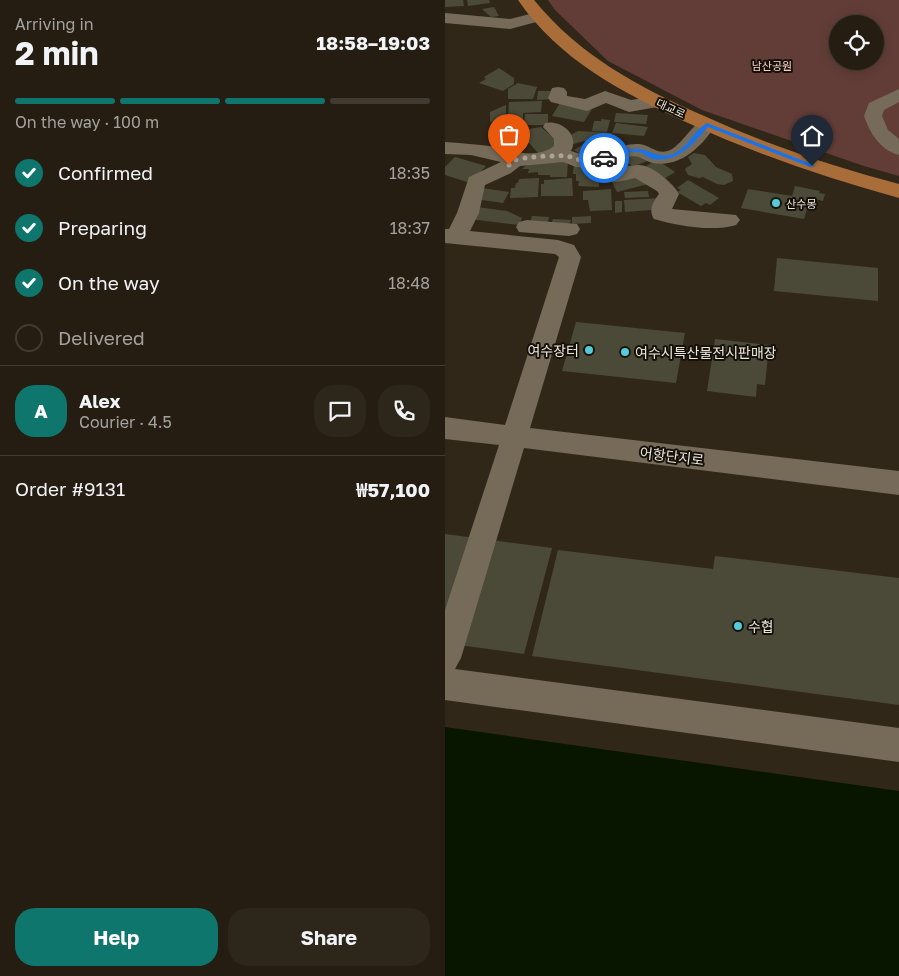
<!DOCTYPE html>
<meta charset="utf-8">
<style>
:root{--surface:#251d12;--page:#2d261b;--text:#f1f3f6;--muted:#a3a29f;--line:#423b32;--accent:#0f766e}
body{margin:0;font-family:"Golos Text","Noto Sans KR",sans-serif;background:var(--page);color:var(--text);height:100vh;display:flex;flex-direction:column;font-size:19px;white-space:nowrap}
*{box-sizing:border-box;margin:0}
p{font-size:16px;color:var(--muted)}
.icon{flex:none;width:28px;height:28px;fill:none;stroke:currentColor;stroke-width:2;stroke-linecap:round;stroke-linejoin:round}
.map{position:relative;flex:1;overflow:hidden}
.details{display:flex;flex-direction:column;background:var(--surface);width:445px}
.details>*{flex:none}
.controls{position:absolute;left:384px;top:15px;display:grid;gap:10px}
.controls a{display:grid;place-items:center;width:55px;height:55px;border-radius:50%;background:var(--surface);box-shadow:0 2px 12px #0003,0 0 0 1px var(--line);font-size:25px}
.pin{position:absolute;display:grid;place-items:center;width:42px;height:42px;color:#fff;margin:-51px -21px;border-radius:50% 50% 50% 0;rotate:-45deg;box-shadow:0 0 5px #0007}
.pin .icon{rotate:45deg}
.courier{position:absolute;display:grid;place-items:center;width:50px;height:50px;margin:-25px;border:4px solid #1a73e8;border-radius:50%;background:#fff;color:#222;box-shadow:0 1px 6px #0007}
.summary em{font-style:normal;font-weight:700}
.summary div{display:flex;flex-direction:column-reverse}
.summary{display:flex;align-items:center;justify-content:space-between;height:85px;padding:0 15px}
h1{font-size:32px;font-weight:700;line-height:38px}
.bar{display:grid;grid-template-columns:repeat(4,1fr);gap:8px 5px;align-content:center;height:60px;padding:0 15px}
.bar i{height:6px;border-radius:4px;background:var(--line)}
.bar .on{background:var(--accent)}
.bar p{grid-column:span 4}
.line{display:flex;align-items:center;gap:12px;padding:0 15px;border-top:1px solid var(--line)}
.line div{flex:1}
.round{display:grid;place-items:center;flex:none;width:52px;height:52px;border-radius:20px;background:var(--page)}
ol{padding:0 15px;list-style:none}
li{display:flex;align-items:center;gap:15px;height:55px}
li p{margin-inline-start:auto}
li .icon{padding:5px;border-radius:50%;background:var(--accent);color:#fff;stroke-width:4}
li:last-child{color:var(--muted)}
li i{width:28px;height:28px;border:2px solid var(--line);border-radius:50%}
.button{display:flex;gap:10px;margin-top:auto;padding:10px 15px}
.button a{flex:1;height:58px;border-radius:20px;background:var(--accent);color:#fff;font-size:20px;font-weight:700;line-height:58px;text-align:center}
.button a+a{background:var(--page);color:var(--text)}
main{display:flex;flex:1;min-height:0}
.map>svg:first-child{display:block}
.green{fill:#623d37;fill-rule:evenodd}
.water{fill:#081600}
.building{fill:#4b4a38}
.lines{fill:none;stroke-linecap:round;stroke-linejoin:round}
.minor{fill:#766b59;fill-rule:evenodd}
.major{fill:#a86d39;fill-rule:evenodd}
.route{fill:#1a73e8}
.done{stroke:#aba397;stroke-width:5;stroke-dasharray:0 9}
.poi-dot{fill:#53cbda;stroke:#15110a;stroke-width:2}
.labels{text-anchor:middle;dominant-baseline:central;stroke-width:4;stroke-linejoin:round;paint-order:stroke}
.far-park-label{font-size:11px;fill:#fed2ca;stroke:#15110a}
.far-street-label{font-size:11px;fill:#ede6dc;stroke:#15110a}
.far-poi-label{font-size:11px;fill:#ede6dc;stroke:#15110a;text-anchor:start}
.poi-label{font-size:14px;fill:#ede6dc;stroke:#15110a;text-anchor:start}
.street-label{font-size:14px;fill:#ede6dc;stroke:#15110a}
</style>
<main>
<section class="details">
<div class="summary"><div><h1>2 min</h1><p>Arriving in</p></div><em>18:58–19:03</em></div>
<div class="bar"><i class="on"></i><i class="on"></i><i class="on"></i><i></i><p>On the way · 100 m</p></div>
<ol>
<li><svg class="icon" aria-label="check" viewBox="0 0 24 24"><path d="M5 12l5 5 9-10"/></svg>Confirmed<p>18:35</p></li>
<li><svg class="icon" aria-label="check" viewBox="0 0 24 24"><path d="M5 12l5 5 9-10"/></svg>Preparing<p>18:37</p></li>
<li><svg class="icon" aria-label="check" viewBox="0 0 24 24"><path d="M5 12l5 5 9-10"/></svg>On the way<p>18:48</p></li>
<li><i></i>Delivered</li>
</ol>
<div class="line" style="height:90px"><b class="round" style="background:var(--accent);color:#fff">A</b><div><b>Alex</b><p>Courier · 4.5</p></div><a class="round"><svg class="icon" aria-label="chat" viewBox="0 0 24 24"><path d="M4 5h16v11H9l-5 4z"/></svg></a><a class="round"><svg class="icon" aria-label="phone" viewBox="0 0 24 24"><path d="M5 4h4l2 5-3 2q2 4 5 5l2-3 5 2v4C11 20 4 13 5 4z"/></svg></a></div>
<div class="line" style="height:65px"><div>Order #9131</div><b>₩57,100</b></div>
<div class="button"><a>Help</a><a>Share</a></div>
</section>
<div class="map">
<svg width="454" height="976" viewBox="0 0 454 976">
<rect width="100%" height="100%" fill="#312718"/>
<path class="green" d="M103,0H454V176L419,166L257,110L163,61L110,10ZM392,24H430V61H392Z"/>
<polygon class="water" points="0,727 454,791 454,976 0,976"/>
<g class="building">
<polygon points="0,0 18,0 19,6 0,7"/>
<polygon points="22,0 44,0 45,3 23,6"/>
<polygon points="49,7 54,16 46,17 37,9"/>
<polygon points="54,68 69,78 69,84 58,91 34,83 41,79 39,77"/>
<polygon points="73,83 92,87 88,99 63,99 63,89"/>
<polygon points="93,91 109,91 109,99 92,100"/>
<polygon points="97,101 96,112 78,113 78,119 63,119 64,102"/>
<polygon points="115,103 147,109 139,122 107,116"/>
<polygon points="61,105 61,121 45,122 45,112"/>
<polygon points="171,113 203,115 201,124 169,122"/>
<polygon points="80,114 103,114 103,125 79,125"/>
<polygon points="156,119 165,120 162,132 147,131 149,121 156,121"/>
<polygon points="171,123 203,127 199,136 167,133"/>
<polygon points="96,127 115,144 94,154 73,131"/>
<polygon points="133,131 167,133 165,143 139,141 125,145 122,137"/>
<polygon points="147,143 166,145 158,154 144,145"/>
<polygon points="139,144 155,154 145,160 129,150"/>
<polygon points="183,153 204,160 188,167 175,156"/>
<polygon points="249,153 260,155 271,167 287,174 288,181 279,185 272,184 258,177 254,178 243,175 240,169 247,164 243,157"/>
<polygon points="171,155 187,168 170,176 155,162"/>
<polygon points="10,157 41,166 25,183 0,175 0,167"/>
<polygon points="123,159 122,177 105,177 105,175 93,175 93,172 83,173 84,169 77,169 84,162"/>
<polygon points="212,160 230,172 214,182 196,169"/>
<polygon points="129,163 154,170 154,187 133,186 134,181 131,181 131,174 128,174"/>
<polygon points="192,172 207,183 172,192 166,180"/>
<polygon points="94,178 93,197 65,198 66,188 70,188 71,183 73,183 74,179"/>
<polygon points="127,178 128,196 96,196 96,184 99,184 99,180"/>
<polygon points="243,180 274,198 265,205 261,203 256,206 232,192 236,190 232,188"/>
<polygon points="350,186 375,191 374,193 380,194 378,201 371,199 370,203 364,202 359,219 296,208 303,189 347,196"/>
<polygon points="37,188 64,192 58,203 30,199"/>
<polygon points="166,189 167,210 145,211 143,200 138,200 138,191"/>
<polygon points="203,191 204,197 180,198 179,192"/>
<polygon points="218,198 207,210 180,212 179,200"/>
<polygon points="170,201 177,201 177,212 170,213"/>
<polygon points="32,207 62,211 77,218 74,225 25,219"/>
<polygon points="87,216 104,217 102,226 85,225"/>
<polygon points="146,216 146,223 127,224 127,217"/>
<polygon points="108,219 126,220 123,228 105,227"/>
<polygon points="332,258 433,268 433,301 329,291"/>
<polygon points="131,322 240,333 231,383 117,371"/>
<polygon points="270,339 324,345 320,385 312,384 311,397 262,391"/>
<polygon points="0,534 107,548 79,654 0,643"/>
<polygon points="113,550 268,569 270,556 454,578 454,705 87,656"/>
</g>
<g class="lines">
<g class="minor">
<polygon points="93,12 99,14 101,17 99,20 65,29 0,23 0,13 65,19"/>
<polygon points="113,87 119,88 122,92 122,96 140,99 160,91 186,100 212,96 218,98 221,102 218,106 184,112 161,103 142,111 106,102 103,98 107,88"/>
<path d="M454,89V102L439,110L437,116L443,130L454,139V155C435,150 425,133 419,116L424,103Z"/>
<path d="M262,119L269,121L271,125C257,146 236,168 208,163C203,162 199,159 194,157C185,154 172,160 164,164L170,170C177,168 186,165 194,165C207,165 228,183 234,194L227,209L291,215L295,220L291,225C267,232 233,226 209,219C203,210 208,202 214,194L212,191L190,178C168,183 162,186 145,168L131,167L118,162L75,166L66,173L40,185L34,213L25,231L113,240L129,245L136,257L85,428L454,471V495L79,448L16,658L10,669L454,728V762L0,700V610L54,445L0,439V417L60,425L114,257L110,254L0,243V229H4L12,213L24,177L56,162L26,155L0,154V142C15,143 29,144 44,146C66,149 88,161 109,146V139L98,127L100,123C116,119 135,135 126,151C154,162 167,143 194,144C206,145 214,157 227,149C240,141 247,123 262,119Z"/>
<polygon points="82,220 132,224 135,229 132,234 124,236 74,232 71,227 74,222"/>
</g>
<path class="major" d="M73,0H89C134,55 193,87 257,115C320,144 387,166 454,184V198C382,178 311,154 243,123C178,93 114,60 73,0Z"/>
</g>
<path class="route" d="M262,123L369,165L370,166L365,167L263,127C248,144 233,163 208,159C203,158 199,153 194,152C183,150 170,157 159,160L156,158C166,152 183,148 194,149C205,150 210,157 224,155C241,152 248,131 262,123Z"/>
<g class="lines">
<path class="done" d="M64,165C66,164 68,161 70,160C77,157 114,155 122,156C138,160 142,166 159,158"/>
</g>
<g class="poi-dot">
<circle cx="331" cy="203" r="5"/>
<circle cx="144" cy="350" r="5"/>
<circle cx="180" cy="352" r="5"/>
<circle cx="293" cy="626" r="5"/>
</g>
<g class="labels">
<g class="far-park-label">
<text x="327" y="65">남산공원</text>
</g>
<g class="far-street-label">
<text transform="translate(226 108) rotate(25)">대교로</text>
</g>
<g class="far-poi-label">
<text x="341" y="203">산수몽</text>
</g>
<g class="poi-label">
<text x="134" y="350" text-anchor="end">여수장터</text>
<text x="190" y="352">여수시특산물전시판매장</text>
<text x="303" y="626">수협</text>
</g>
<g class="street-label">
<text transform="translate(227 456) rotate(7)">어항단지로</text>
</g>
</g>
</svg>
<div class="controls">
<a><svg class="icon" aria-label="locate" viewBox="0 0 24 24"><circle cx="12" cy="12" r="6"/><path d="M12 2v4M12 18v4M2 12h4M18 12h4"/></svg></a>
</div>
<div class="pin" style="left:64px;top:165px;background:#ea580c"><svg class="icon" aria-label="bag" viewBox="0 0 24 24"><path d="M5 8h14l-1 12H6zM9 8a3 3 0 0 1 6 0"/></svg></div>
<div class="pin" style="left:367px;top:166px;background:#1f2937"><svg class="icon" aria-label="home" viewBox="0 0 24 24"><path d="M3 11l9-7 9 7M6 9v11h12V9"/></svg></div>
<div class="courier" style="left:159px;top:158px"><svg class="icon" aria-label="car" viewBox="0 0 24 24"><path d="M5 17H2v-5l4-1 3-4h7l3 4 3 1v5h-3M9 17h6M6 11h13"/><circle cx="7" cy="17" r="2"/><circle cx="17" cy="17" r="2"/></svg></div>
</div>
</main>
